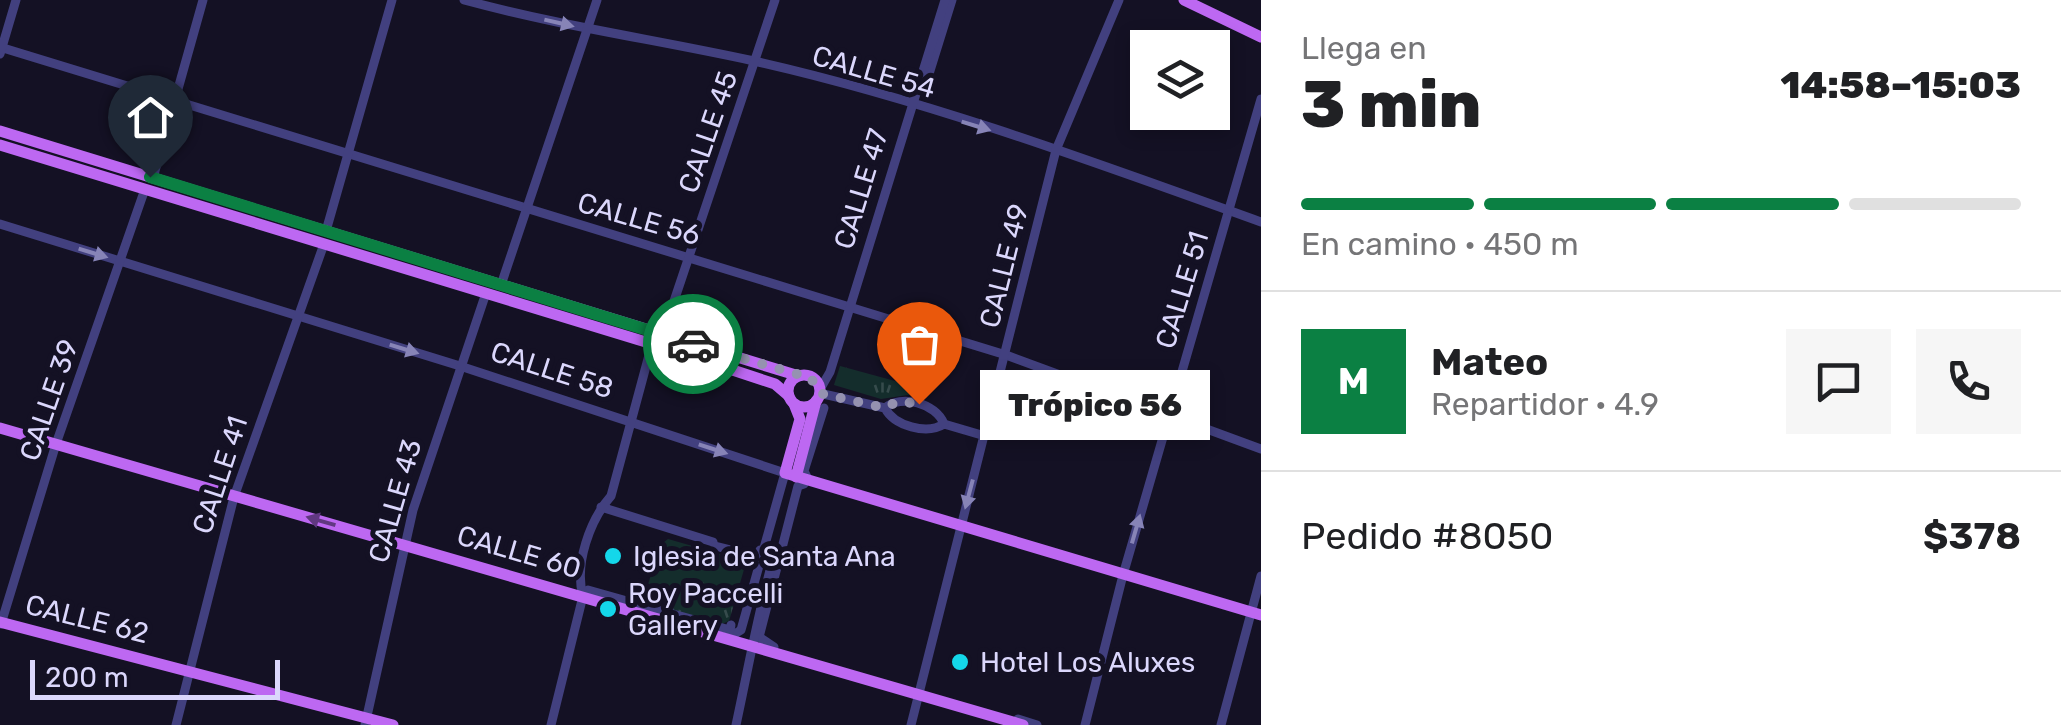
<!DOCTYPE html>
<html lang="es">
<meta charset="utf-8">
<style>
:root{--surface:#fff;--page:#f6f6f6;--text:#202124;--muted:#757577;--line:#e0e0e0;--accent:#0b8043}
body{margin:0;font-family:Rubik,sans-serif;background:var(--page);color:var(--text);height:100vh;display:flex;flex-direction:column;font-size:38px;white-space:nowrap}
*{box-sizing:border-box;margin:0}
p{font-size:32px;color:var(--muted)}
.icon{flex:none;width:55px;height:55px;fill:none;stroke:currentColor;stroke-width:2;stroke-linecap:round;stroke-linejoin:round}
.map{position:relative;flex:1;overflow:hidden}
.details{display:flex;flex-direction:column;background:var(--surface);width:800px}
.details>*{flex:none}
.fabs{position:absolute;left:1130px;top:30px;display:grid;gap:20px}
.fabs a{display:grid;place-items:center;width:100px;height:100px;border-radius:0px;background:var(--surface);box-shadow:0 5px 15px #0003;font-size:50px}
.scale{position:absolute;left:30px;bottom:25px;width:250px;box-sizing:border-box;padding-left:10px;border:5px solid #dbd7fc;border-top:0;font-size:28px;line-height:35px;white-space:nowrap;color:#dbd7fc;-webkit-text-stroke:8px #141124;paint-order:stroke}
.pin{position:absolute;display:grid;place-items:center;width:85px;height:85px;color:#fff;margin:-102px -42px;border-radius:50% 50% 50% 0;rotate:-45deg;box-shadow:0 0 10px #0007}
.pin .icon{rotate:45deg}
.courier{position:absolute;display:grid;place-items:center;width:100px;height:100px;margin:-50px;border:8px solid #0b8043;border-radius:50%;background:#fff;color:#222;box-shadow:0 2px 12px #0007}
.bubble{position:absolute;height:70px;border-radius:0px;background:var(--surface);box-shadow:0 5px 15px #0003;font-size:32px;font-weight:800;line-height:70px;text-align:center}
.headline em{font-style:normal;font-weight:800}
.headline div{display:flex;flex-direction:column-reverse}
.headline{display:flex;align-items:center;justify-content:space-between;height:170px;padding:0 40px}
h1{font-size:65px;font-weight:800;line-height:75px}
.bar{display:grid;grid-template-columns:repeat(4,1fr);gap:15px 10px;align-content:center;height:120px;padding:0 40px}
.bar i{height:12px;border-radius:8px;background:var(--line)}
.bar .current{background:var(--accent)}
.bar p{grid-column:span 4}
.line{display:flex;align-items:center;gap:25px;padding:0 40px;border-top:2px solid var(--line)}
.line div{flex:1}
.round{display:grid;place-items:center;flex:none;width:105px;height:105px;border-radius:0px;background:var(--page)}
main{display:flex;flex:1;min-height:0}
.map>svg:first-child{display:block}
.park{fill:url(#park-tufts)}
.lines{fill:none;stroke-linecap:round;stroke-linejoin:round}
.minor{stroke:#42407f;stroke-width:9}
.major{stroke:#bd68f2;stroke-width:11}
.oneway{fill:#8784b7}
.oneway2{fill:#603881}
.done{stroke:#9592b0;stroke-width:10;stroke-dasharray:0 18}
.route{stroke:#0b8043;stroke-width:12}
.poi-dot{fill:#14d7ea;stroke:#141124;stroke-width:4}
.labels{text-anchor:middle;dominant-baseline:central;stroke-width:10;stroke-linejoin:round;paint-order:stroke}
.street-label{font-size:28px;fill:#dbd7fc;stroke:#141124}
.poi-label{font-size:28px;fill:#dbd7fc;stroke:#141124;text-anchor:start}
</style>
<main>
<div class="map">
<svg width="1261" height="725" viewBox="0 0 1261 725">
<defs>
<pattern id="park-tufts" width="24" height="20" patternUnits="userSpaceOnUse" patternTransform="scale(2.5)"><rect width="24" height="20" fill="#142d2c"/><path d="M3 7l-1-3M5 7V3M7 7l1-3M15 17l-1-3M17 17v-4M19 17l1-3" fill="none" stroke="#364b4c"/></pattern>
</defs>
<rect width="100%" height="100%" fill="#141124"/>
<g class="park">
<polygon points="840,366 917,387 914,394 881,399 834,385"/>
<polygon points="668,539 741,560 745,566 729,621 722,624 647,603 644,599 659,546"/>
</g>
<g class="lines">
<g class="minor">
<path d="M464,0C560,26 658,40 754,61C924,99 1097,163 1261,222"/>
<polyline points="0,47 1006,355 1261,449"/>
<polyline points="0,54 16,0"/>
<polyline points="929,74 952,0"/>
<polyline points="153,178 203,0"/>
<polyline points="0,224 460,366 785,473 741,630 730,637"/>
<polyline points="326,231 392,0"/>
<polyline points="501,285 597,0"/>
<polyline points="663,334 775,0"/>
<polyline points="819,391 830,372 945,0"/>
<path d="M819,393L885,408C894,426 927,435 944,424L985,436"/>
<path d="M885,408C901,394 936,403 944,424"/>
<polyline points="807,477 804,471 824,408"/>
<polyline points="601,507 713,542"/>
<polyline points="715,546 759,557 760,550"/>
<polyline points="588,590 730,630 731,625"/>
<polyline points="1,624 56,444 145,189"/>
<polyline points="774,647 759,637 798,486 804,484"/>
<polyline points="1018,719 1037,725"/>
<polyline points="176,725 234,497 324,244"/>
<polyline points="365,725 413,510 486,293"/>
<path d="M551,725L583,596C574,564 590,520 611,496L652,344"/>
<path d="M736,725C749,665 759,607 776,548"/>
<polyline points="911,725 1056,150 1119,0"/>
<polyline points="1085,725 1123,575 1261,99"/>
<polyline points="1221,725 1261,576"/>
</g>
<g class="major">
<polyline points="1184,0 1261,37"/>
<polyline points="0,131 799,376"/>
<polyline points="0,145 672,350 775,384 789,396"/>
<circle cx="804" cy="391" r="16"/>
<polyline points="794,404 800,419 785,473 1261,615"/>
<polyline points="0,428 1023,725"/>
<polyline points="796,477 816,401"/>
<polyline points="0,622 393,725"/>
</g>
</g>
<defs><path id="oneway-solid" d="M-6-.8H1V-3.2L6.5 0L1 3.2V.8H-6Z" transform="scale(2.5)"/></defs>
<g class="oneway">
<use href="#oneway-solid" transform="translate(559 23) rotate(13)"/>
<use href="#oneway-solid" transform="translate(976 126) rotate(17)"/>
<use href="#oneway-solid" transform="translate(93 253) rotate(17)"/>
<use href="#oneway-solid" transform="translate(404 349) rotate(17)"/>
<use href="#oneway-solid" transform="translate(713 449) rotate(18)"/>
<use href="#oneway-solid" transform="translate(969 494) rotate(105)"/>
<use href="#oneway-solid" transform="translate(1136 529) rotate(-74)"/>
</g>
<use class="oneway2" href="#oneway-solid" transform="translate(321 521) rotate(-164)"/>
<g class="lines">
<polyline class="done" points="693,344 811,378 819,393 885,408 898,401 919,404"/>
<polyline class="route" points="150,177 693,344"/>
</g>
<g class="poi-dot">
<circle cx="613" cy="556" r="10"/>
<circle cx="608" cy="609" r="10"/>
<circle cx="960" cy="662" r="10"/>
</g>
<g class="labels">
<g class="street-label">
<text transform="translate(874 72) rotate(16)">CALLE 54</text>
<text transform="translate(708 132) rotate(-71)">CALLE 45</text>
<text transform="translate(861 189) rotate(-73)">CALLE 47</text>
<text transform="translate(639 219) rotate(16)">CALLE 56</text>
<text transform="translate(1004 266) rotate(-76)">CALLE 49</text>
<text transform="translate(1182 290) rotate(-73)">CALLE 51</text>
<text transform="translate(552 370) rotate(18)">CALLE 58</text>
<text transform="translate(49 400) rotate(-71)">CALLE 39</text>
<text transform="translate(220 475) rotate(-72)">CALLE 41</text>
<text transform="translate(395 501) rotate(-74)">CALLE 43</text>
<text transform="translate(519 552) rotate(16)">CALLE 60</text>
<text transform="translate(87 619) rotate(14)">CALLE 62</text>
</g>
<g class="poi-label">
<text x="633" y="556">Iglesia de Santa Ana</text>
<text x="628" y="593">Roy Paccelli<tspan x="628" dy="32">Gallery</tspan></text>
<text x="980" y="662">Hotel Los Aluxes</text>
</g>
</g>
</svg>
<div class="fabs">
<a><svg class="icon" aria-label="layers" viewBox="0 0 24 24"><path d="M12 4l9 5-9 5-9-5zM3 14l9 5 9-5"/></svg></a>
</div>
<div class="scale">200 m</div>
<div class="pin" style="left:919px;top:404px;background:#ea580c"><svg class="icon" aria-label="bag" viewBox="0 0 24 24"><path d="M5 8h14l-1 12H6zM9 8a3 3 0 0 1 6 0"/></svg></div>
<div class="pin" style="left:150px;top:177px;background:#1f2937"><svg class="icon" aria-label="home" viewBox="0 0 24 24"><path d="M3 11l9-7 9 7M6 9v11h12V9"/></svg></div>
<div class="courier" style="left:693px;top:344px"><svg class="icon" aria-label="car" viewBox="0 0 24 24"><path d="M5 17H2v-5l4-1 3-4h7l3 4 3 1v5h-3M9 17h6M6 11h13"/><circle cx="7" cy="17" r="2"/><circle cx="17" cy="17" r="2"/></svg></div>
<div class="bubble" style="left:980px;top:370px;width:230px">Trópico 56</div>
</div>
<section class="details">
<div class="headline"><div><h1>3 min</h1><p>Llega en</p></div><em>14:58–15:03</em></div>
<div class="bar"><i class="current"></i><i class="current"></i><i class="current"></i><i></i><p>En camino · 450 m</p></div>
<div class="line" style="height:180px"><b class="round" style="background:var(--accent);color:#fff">M</b><div><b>Mateo</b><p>Repartidor · 4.9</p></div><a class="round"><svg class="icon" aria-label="chat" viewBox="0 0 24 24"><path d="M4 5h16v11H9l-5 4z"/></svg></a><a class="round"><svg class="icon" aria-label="phone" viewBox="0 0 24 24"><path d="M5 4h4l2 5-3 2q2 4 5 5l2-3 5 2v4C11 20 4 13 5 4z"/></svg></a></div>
<div class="line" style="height:130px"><div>Pedido #8050</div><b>$378</b></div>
</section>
</main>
